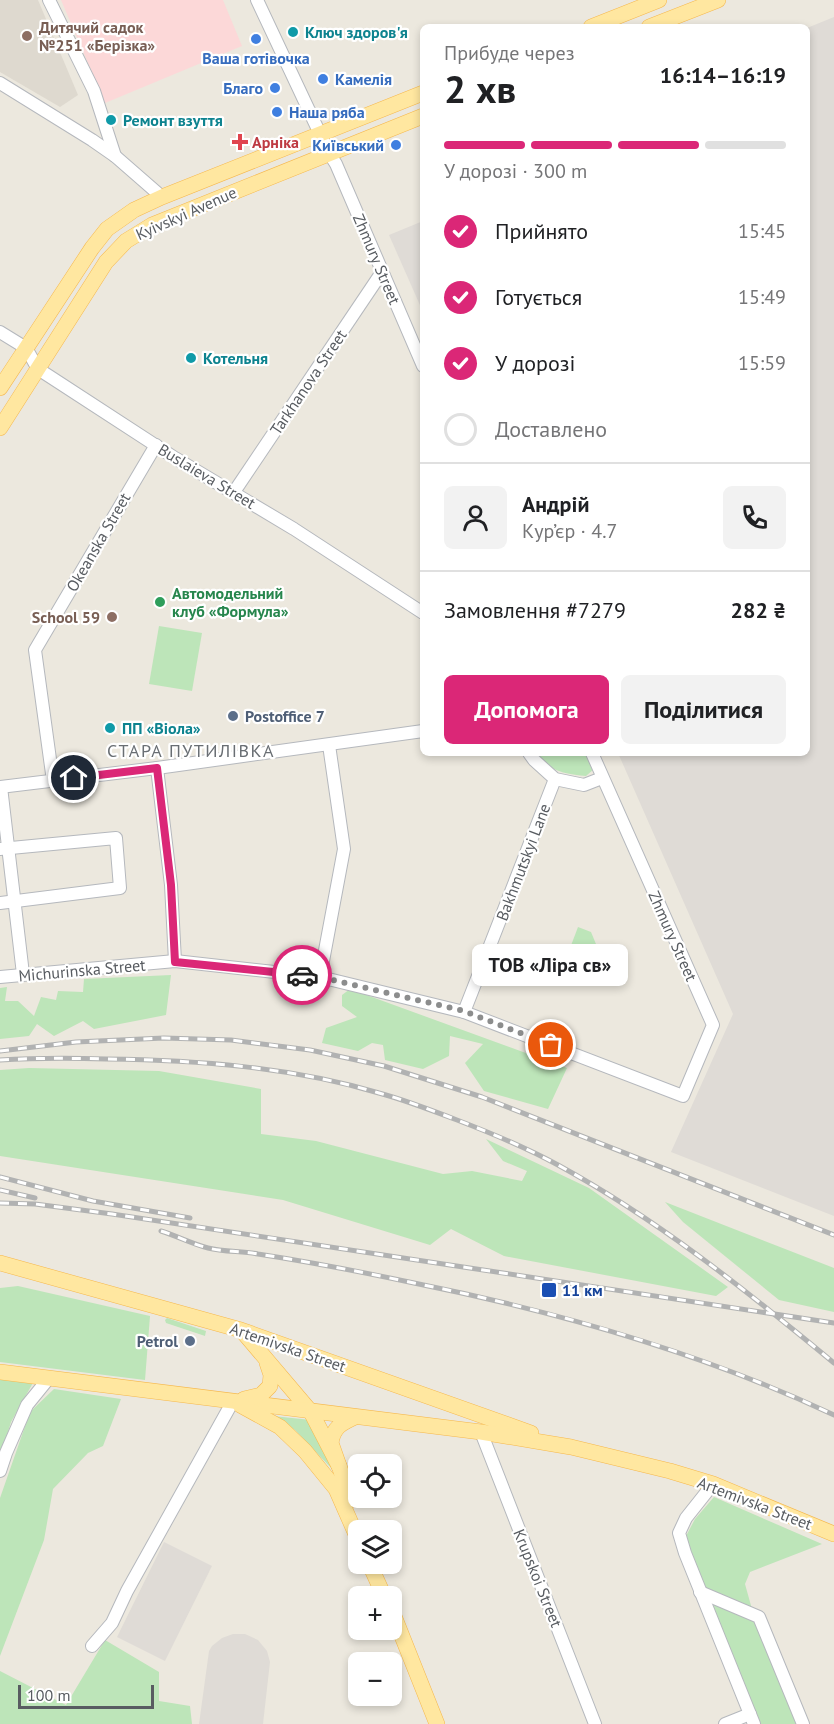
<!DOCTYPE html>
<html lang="uk">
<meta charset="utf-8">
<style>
:root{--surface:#fff;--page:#f2f2f2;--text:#202124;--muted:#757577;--line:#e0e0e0;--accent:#db2777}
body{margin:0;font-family:"PT Sans",sans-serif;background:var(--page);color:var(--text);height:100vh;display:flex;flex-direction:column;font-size:22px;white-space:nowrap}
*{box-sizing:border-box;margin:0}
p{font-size:20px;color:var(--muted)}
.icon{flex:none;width:33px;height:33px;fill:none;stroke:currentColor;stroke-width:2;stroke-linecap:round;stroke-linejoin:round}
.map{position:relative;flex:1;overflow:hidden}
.details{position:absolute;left:420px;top:24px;width:390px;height:732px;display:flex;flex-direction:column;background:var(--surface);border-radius:9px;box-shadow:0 3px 9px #0003}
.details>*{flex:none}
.buttons{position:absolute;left:348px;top:1454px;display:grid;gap:12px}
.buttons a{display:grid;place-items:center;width:54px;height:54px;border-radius:9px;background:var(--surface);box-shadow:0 3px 9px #0003;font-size:30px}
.scale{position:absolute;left:18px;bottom:15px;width:136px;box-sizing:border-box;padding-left:6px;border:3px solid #585c61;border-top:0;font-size:16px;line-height:21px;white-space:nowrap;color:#585c61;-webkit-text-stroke:4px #fff;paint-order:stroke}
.pin{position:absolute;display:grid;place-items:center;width:51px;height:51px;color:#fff;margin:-26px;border:3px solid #fff;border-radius:50%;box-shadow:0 2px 6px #0007}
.courier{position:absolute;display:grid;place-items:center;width:60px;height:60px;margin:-30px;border:4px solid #db2777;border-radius:50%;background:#fff;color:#222;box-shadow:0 2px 8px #0007}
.bubble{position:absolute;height:42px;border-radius:9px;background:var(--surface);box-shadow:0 3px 9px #0003;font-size:20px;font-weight:600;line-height:42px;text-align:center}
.overview em{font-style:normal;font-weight:600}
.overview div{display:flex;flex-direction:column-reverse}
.overview{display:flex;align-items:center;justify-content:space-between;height:102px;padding:0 24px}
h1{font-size:39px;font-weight:600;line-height:45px}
.bar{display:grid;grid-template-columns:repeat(4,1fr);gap:9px 6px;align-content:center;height:72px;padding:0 24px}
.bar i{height:8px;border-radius:4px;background:var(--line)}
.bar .selected{background:var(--accent)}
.bar p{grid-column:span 4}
.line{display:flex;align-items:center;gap:15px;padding:0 24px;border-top:2px solid var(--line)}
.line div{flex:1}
.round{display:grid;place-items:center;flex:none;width:63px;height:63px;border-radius:9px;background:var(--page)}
ol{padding:0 24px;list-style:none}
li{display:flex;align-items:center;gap:18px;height:66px}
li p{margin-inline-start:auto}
li .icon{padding:6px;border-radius:50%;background:var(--accent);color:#fff;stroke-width:4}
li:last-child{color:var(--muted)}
li i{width:33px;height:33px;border:3px solid var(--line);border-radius:50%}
.cta{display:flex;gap:12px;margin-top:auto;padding:12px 24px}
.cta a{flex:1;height:69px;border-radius:9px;background:var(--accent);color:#fff;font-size:24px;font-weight:600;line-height:69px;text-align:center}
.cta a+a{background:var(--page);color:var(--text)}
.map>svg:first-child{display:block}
.industrial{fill:#dfdbd6}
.education{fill:#ded9cf}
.medical{fill:#fcd8d8}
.green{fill:#bde5b9}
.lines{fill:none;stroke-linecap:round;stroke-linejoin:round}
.minor-casing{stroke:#b5b8bd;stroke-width:14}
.major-casing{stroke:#f6b84d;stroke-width:16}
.minor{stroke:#fff;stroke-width:12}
.major{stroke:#ffe7a0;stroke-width:15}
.rail-casing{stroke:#b1b2b2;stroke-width:5}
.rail{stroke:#fff;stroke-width:3;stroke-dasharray:9;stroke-linecap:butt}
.done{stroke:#8c8d8d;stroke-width:6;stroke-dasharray:0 10.8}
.route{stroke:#db2777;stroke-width:8}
.culture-dot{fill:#0f9aa8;stroke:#fff;stroke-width:2}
.education-dot{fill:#8d6e63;stroke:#fff;stroke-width:2}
.shop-dot{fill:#3f7fe0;stroke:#fff;stroke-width:2}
.health-dot{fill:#e0444e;stroke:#fff;stroke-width:2}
.leisure-dot{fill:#2e9e5b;stroke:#fff;stroke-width:2}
.service-dot{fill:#5c6f8a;stroke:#fff;stroke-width:2}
.transit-dot{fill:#1a4fb4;stroke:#fff;stroke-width:2}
.labels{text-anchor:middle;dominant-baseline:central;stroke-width:4.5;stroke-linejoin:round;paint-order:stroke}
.education-label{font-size:16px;font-weight:bold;fill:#785e54;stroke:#fff;text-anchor:start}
.culture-label{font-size:16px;font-weight:bold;fill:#0d838f;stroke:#fff;text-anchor:start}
.shop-label{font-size:16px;font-weight:bold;fill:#366cbe;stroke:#fff;text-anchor:start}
.health-label{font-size:16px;font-weight:bold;fill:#be3a42;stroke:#fff;text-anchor:start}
.street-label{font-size:16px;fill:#585c61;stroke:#fff}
.leisure-label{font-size:16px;font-weight:bold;fill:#27864d;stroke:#fff;text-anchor:start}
.service-label{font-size:16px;font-weight:bold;fill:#4e5e75;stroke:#fff;text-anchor:start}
.transit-label{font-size:16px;font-weight:bold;fill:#164399;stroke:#fff;text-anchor:start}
.neighbourhood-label{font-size:18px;letter-spacing:1.5px;fill:#696e73;stroke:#fff}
</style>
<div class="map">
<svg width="834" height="1724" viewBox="0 0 834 1724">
<rect width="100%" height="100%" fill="#ece8de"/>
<g class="industrial">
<polygon points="834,17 834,1216 671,1152 733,1014 618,753 807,753 807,28"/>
<polygon points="423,221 423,312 389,235"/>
<polygon points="164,1542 212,1566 165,1661 117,1637"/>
<polygon points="233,1634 245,1634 258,1640 267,1651 270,1662 263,1724 199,1724 209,1651 212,1646 222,1638"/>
</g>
<polygon class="education" points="0,0 38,0 78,95 60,107 0,72"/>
<polygon class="medical" points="61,0 223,0 242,46 105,103"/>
<g class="green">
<polygon points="159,626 202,633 192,691 149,684"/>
<path d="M534,753H587L594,769L586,776C568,775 545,770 534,753Z"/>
<polygon points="578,927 591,932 608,973 605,980 564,964"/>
<polygon points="171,975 166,1015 94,1029 83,1021 54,1036 37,1024 29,1036 0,1039 0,988 7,987 5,1001 18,1001 34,1016 41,997 56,1000 58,991 83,992 84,979"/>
<polygon points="350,989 567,1068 548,1109 484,1091 465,1063 483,1044 450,1036 449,1056 423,1069 385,1060 383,1045 372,1043 358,1051 322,1043 326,1028 357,1017 342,1006 342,995"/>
<polygon points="29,1068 159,1071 261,1089 261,1134 316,1141 443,1174 472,1171 522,1181 527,1171 503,1161 486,1139 589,1188 728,1287 716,1296 504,1256 451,1229 430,1245 283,1200 0,1156 0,1070"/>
<polygon points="665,1202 834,1268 834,1312 779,1300 683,1222"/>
<polygon points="18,1286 150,1316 145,1380 0,1362 0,1288"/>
<polygon points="167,1318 206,1331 205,1336 166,1323 165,1320"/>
<polygon points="0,1377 34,1381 11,1422 0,1458"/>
<polygon points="54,1389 121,1399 103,1446 88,1453 53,1489 44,1540 0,1656 0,1498 30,1412"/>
<polygon points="273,1416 311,1420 333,1470 295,1430"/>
<polygon points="714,1497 822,1544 750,1572 745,1584 755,1620 797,1724 758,1724 689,1553 686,1536 695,1519"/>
<polygon points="105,1640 159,1672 159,1701 190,1706 192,1724 0,1724 0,1671 66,1705"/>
</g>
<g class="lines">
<g class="minor-casing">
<g id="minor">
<polyline points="49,0 94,91 115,156"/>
<polyline points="257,0 329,153 336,164 423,366"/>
<polyline points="0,83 92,140 115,156 162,197"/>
<polyline points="0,332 26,348 38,369 49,376 175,458 294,529 423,613"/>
<polyline points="234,492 382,272"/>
<polyline points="529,753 534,760 555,779 584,785 602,778"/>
<polyline points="157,768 171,885 175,961"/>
<polyline points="53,781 35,650 156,445"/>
<polyline points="0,787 157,768 423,731"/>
<polyline points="1,787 23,974"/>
<polyline points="0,849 116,838 120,888 0,903"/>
<polyline points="0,977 175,961 320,977 464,1012 683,1096 713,1025 592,753"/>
<polyline points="320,977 344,849 329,745"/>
<polyline points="464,1012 555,779"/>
<polyline points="481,1432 595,1724"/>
<polyline points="0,1471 6,1453 27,1405 49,1378"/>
<polyline points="713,1484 686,1518 679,1533 685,1553 754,1724"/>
<polyline points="700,1592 759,1617 803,1724"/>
<polyline points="92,1646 112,1623 127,1591 233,1401"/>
<polyline points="725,1724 750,1714"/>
</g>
</g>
<g class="major-casing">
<g id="major">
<polyline points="591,27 659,0"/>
<polyline points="649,27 718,0"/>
<polyline points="0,388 92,248 107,229 134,210 162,197 423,93"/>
<polyline points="0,428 106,262 126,241 152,225 423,116"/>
<polyline points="0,1263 241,1330 531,1433"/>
<polyline points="243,1332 311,1412 339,1466"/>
<polyline points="0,1372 481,1432 571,1447 670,1471 713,1484 834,1534"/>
<polyline points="244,1399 261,1395 270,1386 271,1375 267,1363"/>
<polyline points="240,1405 280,1427 305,1451 336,1489 358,1539"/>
<path d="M351,1500L331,1443C333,1427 342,1423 355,1417"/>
<polyline points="369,1563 384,1596"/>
<polyline points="392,1611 437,1724"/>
</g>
</g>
<use href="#minor" class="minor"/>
<use href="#major" class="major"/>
<g class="rail-casing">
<g id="rail">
<polyline points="0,1051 76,1042 164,1038 231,1040 310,1050 384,1066 482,1097 834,1235"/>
<path d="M0,1060C35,1058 70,1058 106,1059C197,1060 291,1067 379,1093C405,1100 431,1110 457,1120C491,1133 525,1147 558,1165C657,1219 747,1291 834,1363"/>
<polyline points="0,1177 93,1201 190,1218"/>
<polyline points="0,1190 35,1198"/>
<polyline points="0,1203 35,1204 112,1214 834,1323"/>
<path d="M161,1231C177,1236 192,1244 208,1248C224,1252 242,1251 258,1254C310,1262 362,1272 414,1283C559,1312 700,1352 834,1415"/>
</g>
</g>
<use href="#rail" class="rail"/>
</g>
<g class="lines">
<polyline class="done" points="302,975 320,977 464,1011 551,1045"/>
<polyline class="route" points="74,778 157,768 171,885 175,962 302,975"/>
</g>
<g class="culture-dot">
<circle cx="293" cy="32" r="6"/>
<circle cx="111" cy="120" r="6"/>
<circle cx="191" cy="358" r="6"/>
<circle cx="110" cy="728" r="6"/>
</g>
<g class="education-dot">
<circle cx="27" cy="36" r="6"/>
<circle cx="112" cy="617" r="6"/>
</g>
<g class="shop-dot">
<circle cx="256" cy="39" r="6"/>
<circle cx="323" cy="79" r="6"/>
<circle cx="275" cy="88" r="6"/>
<circle cx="277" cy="112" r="6"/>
<circle cx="396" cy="145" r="6"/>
</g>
<path class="health-dot" d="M237 133h6v6h6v6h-6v6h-6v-6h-6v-6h6z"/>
<circle class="leisure-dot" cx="160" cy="602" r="6"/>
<g class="service-dot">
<circle cx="233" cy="716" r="6"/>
<circle cx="190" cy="1341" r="6"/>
</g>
<rect class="transit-dot" x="541" y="1282" width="16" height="16" rx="3"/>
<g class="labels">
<g class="education-label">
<text x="39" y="27">Дитячий садок<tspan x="39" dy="18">№251 «Берізка»</tspan></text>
<text x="100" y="617" text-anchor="end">School 59</text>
</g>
<g class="culture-label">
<text x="305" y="32">Ключ здоров'я</text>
<text x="123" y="120">Ремонт взуття</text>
<text x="203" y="358">Котельня</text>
<text x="122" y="728">ПП «Віола»</text>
</g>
<g class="shop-label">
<text x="256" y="58" text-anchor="middle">Ваша готівочка</text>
<text x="335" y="79">Камелія</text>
<text x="263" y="88" text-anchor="end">Благо</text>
<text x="289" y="112">Наша ряба</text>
<text x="384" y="145" text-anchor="end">Київський</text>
</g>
<g class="health-label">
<text x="252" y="142">Арніка</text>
</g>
<g class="street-label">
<text transform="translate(186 213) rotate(-24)">Kyivskyi Avenue</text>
<text transform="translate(377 259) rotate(67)">Zhmury Street</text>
<text transform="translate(308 382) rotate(-56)">Tarkhanova Street</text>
<text transform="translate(207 476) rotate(31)">Buslaieva Street</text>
<text transform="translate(98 542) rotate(-60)">Okeanska Street</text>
<text transform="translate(523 862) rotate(-69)">Bakhmutskyi Lane</text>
<text transform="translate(673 936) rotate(66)">Zhmury Street</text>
<text transform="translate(82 970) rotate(-5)">Michurinska Street</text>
<text transform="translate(288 1347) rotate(19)">Artemivska Street</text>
<text transform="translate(755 1503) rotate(21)">Artemivska Street</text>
<text transform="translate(538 1578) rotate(68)">Krupskoi Street</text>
</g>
<g class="leisure-label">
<text x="172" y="593">Автомодельний<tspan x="172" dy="18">клуб «Формула»</tspan></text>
</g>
<g class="service-label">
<text x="245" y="716">Postoffice 7</text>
<text x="178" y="1341" text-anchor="end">Petrol</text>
</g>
<g class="transit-label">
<text x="562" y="1290">11 км</text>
</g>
<g class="neighbourhood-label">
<text x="191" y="750">СТАРА ПУТИЛІВКА</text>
</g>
</g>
</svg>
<div class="buttons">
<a><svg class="icon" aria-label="locate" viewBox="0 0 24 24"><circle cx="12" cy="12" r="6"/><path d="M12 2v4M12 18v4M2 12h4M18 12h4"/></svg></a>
<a><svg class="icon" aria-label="layers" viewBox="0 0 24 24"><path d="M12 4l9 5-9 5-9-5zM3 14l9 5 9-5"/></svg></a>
<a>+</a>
<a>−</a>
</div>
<div class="scale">100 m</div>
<div class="pin" style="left:551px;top:1045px;background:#ea580c"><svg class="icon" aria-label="bag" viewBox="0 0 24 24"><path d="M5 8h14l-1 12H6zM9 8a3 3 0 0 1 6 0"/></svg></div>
<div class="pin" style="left:74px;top:778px;background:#1f2937"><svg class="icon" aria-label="home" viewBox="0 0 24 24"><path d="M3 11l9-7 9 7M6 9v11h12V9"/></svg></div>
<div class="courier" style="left:302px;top:975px"><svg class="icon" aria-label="car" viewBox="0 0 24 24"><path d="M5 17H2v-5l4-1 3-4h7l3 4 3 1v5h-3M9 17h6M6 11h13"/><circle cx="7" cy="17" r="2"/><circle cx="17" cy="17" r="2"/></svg></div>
<div class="bubble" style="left:472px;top:944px;width:156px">ТОВ «Ліра св»</div>
<section class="details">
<div class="overview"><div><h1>2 хв</h1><p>Прибуде через</p></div><em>16:14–16:19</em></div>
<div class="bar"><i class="selected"></i><i class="selected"></i><i class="selected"></i><i></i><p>У дорозі · 300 m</p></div>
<ol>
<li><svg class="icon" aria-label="check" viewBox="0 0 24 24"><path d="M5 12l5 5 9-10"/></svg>Прийнято<p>15:45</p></li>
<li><svg class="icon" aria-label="check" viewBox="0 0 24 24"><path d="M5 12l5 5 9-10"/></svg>Готується<p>15:49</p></li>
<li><svg class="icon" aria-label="check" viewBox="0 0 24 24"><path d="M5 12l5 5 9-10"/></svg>У дорозі<p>15:59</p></li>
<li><i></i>Доставлено</li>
</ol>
<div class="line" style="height:108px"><a class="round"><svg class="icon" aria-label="person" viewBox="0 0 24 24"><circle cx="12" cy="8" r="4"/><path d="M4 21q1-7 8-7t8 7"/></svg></a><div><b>Андрій</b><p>Кур’єр · 4.7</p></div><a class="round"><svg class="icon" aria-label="phone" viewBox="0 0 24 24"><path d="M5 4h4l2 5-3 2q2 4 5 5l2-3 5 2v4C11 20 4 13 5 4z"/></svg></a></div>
<div class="line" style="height:78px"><div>Замовлення #7279</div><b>282 ₴</b></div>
<div class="cta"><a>Допомога</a><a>Поділитися</a></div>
</section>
</div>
